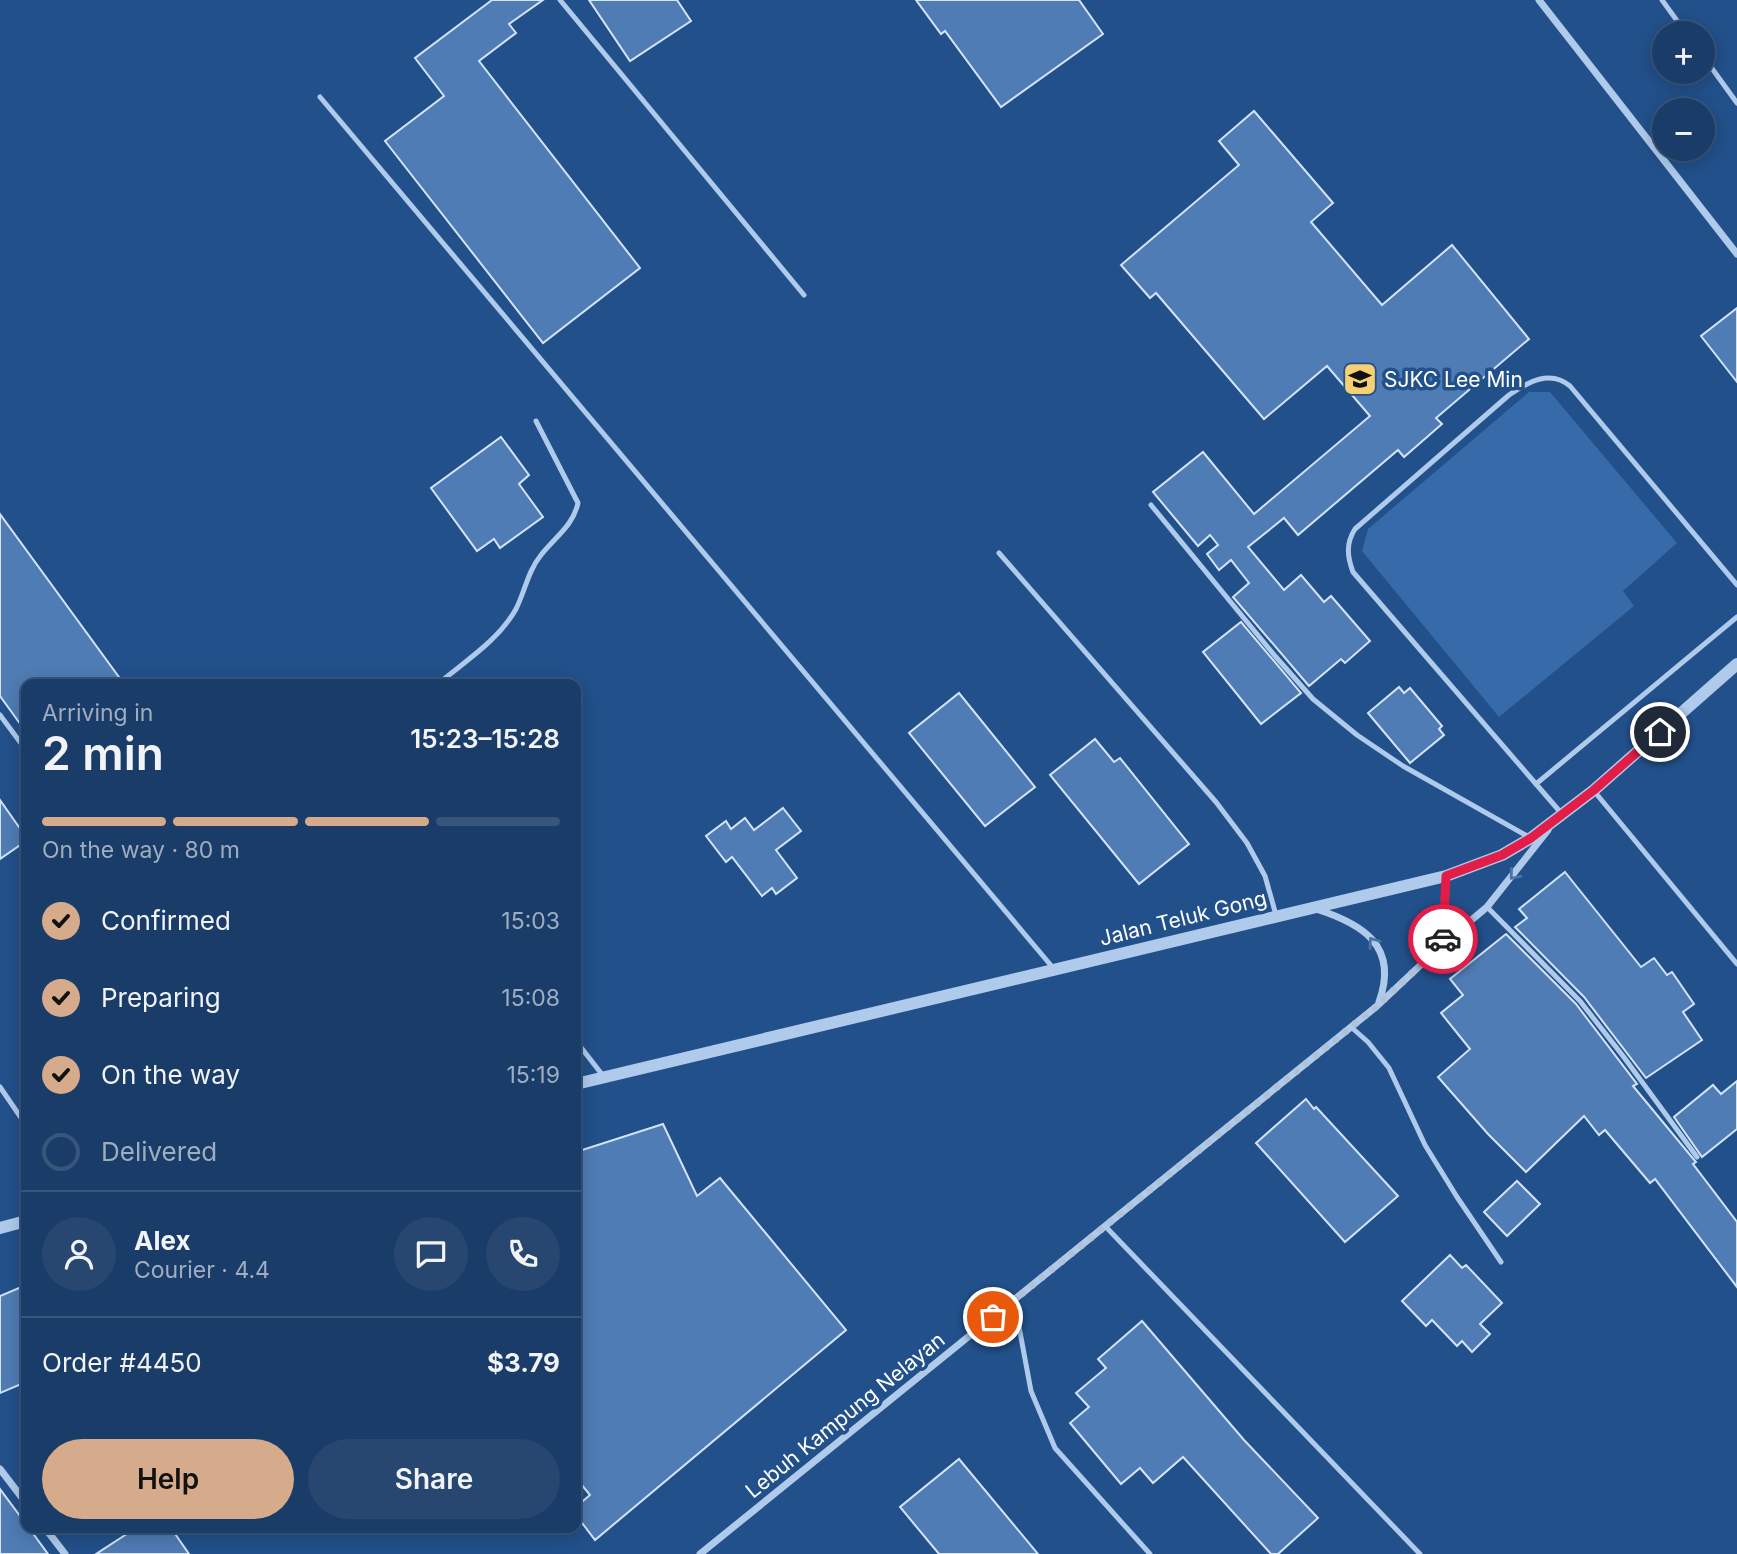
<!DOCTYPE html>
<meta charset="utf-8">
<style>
:root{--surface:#1a3c68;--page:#274771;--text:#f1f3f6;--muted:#9fadc0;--line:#38567c;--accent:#d6ab8b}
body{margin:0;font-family:Inter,sans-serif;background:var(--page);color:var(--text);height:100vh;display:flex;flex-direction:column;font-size:26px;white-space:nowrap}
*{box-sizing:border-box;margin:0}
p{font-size:23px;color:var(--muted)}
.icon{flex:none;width:38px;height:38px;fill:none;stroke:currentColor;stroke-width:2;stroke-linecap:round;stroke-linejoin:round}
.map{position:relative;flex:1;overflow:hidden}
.drawer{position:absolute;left:21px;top:679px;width:560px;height:854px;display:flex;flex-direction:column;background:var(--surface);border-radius:14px;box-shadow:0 4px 18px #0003,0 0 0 2px var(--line)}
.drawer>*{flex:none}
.fabs{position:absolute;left:1652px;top:21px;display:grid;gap:14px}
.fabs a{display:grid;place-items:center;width:63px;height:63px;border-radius:50%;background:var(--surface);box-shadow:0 4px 18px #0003,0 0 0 2px var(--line);font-size:35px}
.pin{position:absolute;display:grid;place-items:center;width:60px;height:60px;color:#fff;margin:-30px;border:4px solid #fff;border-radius:50%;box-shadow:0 2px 7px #0007}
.courier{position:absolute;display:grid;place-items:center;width:70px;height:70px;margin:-35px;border:5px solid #e11d48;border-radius:50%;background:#fff;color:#222;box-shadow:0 2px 9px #0007}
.head em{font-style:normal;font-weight:600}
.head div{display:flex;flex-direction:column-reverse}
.head{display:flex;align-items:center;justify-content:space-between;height:119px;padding:0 21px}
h1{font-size:46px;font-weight:600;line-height:52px}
.bar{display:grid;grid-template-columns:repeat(4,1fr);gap:10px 7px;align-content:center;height:84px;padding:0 21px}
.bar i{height:9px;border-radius:5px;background:var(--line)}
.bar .selected{background:var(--accent)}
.bar p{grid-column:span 4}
.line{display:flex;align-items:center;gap:18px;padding:0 21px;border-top:2px solid var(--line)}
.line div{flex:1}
.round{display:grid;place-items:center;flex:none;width:74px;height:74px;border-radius:37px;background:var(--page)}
ol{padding:0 21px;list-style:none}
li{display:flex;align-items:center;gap:21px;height:77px}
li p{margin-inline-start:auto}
li .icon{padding:7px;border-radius:50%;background:var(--accent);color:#111;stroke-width:4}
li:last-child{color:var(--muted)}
li i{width:38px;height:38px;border:4px solid var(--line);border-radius:50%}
.button{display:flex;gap:14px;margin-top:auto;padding:14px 21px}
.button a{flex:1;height:80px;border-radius:42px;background:var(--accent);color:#111;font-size:28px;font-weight:600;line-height:80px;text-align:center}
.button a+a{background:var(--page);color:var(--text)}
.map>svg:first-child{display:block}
.green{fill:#366aa8}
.building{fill:#4f7cb4;stroke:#d4e4f8;stroke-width:2}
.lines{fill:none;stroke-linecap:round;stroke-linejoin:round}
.service{stroke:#afcaeb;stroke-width:5}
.minor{stroke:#afcaeb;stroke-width:7}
.tertiary{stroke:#afcaeb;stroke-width:12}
.oneway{stroke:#4c75a7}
.done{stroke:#b2c2d6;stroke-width:7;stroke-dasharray:0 12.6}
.route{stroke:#e11d48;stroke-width:9}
.labels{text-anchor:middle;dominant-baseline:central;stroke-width:7;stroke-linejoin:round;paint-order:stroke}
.poi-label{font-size:21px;fill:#fff;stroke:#22508a;text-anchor:start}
.street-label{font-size:21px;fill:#fff;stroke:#22508a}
</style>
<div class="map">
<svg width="1737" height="1554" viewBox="0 0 1737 1554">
<rect width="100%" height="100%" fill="#22508a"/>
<polygon class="green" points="1529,392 1550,392 1677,543 1623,591 1634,606 1499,717 1362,551 1368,529"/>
<g class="building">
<polygon points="492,0 543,0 509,24 516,33 479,61 640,268 543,343 385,141 444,96 415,58"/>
<polygon points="589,0 677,0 691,21 630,61"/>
<polygon points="916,0 1079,0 1103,34 1001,107 945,31 941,34"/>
<polygon points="1254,111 1333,203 1311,222 1382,305 1452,245 1529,339 1436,418 1442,424 1404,457 1398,450 1298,535 1284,518 1248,547 1284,590 1301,575 1324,602 1331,596 1370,641 1345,663 1341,659 1309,686 1233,597 1249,583 1231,560 1219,570 1207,554 1218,545 1210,535 1198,546 1153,492 1203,452 1254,514 1370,416 1327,366 1264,419 1156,293 1150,298 1121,265 1239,165 1219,141"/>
<polygon points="1737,308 1737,382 1701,336"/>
<polygon points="501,437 529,475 519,484 543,517 500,548 494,539 477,551 431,488"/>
<polygon points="0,514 124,684 26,684 26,732 0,696"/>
<polygon points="1241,622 1301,693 1261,724 1203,652"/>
<polygon points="1399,687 1404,693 1410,688 1442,726 1439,729 1444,735 1410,763 1368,713"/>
<polygon points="959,693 1035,787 985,826 909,733"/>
<polygon points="1095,739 1114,762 1120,758 1189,844 1139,884 1050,775"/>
<polygon points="0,800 26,837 26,841 0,859"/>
<polygon points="783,808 801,831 776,850 797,878 776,894 772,888 762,896 732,857 726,862 706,836 726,821 731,829 745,818 754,830"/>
<polygon points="1565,872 1641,967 1654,958 1667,975 1672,972 1694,1004 1683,1012 1702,1040 1646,1078 1584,997 1515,927 1527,918 1519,909"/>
<polygon points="1506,934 1576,1004 1637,1084 1633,1086 1696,1162 1693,1164 1737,1222 1737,1287 1655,1179 1650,1183 1605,1130 1599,1135 1584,1116 1526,1172 1488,1134 1438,1077 1470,1049 1441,1013 1463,995 1450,979"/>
<polygon points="1737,1081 1737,1129 1702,1157 1674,1117 1713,1085 1721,1094"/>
<polygon points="1306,1099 1314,1109 1316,1107 1398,1196 1345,1242 1256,1143"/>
<polygon points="663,1124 697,1196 720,1178 846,1330 595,1540 576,1515 576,1507 590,1495 576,1478 576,1152"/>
<polygon points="1517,1181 1540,1204 1507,1236 1484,1212"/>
<polygon points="1450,1255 1462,1268 1466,1265 1502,1303 1480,1324 1490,1334 1472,1352 1462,1341 1457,1346 1432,1320 1426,1326 1402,1301"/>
<polygon points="26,1285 26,1382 0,1393 0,1296"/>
<polygon points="1142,1321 1244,1440 1318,1518 1278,1554 1271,1554 1183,1457 1153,1483 1140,1468 1121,1484 1070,1423 1089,1407 1076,1393 1106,1368 1098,1359"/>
<polygon points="959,1459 1038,1554 939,1554 900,1507"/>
<polygon points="0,1489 26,1524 26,1528 29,1528 48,1554 0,1554"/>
<polygon points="136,1528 171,1528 189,1554 96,1554"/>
</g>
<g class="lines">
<g class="service">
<polyline points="560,0 804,295"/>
<polyline points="1662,0 1686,33"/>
<polyline points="1703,56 1737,103"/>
<polyline points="320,97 1054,969"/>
<polyline points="1151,505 1275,656 1313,699 1357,735 1403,766 1529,837"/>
<polyline points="999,553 1216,802 1247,843 1265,876 1276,915"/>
<path d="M438,684C465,661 498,641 516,609C525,591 528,571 541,555C555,537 573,526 578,503L536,421"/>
<polyline points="0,715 26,750"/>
<path d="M1536,784L1353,572C1347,556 1346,543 1355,529L1509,395C1528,382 1550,369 1570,386L1737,585"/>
<polyline points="1594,791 1737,964"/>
<polyline points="1562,814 1536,784 1737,617"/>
<polyline points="1487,907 1580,1001 1623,1056 1697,1157"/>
<polyline points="1351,1027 1368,1042 1389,1068 1425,1145 1457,1197 1501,1262"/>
<polyline points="576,1041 604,1077"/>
<polyline points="0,1087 26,1125"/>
<polyline points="1105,1226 1420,1554"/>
<polyline points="1014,1300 1031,1391 1055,1448 1150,1554"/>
</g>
<g class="minor">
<polyline points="1539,0 1737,254"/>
<path d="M1316,909C1363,924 1399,946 1379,1002"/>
<polyline points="1443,944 1487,907 1548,830"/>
<polyline points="0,1469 26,1503"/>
<polyline points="45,1528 65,1554"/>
<polyline points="700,1554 1377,1006 1443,944 1446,876"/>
</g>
<g class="tertiary">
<polyline points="576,1084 1446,876 1502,855 1531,838 1594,790 1737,664"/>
<polyline points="0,1228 26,1221"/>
</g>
</g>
<defs><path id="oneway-chevron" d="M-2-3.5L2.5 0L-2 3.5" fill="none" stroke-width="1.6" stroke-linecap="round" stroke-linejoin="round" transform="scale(1.75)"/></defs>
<g class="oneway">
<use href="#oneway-chevron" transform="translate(1514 875) rotate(130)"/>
<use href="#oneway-chevron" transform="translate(1373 942) rotate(-126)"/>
</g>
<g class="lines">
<polyline class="done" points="993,1317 1377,1006 1443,944 1443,939"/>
<polyline class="route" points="1443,939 1446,876 1502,855 1531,838 1594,790 1660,732"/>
</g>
<defs>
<g id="school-square" transform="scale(1.75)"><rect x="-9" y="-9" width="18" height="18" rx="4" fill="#f6d071" stroke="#22508a"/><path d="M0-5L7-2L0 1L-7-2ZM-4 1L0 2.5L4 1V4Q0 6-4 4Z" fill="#111"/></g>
</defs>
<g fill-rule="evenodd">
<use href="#school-square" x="1360" y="379"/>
</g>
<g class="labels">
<g class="poi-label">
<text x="1384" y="379">SJKC Lee Min</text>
</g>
<g class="street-label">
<text transform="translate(1183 918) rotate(-14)">Jalan Teluk Gong</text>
<text transform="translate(845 1415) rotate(-39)">Lebuh Kampung Nelayan</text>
</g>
</g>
</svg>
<div class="fabs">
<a>+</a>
<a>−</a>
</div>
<div class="pin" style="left:993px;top:1317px;background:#ea580c"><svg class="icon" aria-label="bag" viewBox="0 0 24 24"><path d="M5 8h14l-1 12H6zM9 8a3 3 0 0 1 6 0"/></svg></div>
<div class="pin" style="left:1660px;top:732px;background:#1f2937"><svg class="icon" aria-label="home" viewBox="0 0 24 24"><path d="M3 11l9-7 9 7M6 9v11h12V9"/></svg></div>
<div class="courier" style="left:1443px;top:939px"><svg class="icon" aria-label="car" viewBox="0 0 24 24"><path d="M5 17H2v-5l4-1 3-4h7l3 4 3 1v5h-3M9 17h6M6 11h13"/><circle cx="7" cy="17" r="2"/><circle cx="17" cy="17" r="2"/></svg></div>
<section class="drawer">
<div class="head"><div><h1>2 min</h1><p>Arriving in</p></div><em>15:23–15:28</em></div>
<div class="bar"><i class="selected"></i><i class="selected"></i><i class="selected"></i><i></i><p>On the way · 80 m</p></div>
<ol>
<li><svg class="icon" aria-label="check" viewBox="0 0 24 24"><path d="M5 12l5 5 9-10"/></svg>Confirmed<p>15:03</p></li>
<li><svg class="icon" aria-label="check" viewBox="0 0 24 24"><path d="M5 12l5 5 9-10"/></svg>Preparing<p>15:08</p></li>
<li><svg class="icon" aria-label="check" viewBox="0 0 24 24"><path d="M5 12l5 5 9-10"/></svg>On the way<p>15:19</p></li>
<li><i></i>Delivered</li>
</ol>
<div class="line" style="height:126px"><a class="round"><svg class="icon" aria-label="person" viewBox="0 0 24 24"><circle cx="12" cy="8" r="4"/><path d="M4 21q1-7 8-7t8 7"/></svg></a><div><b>Alex</b><p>Courier · 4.4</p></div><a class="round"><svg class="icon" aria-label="chat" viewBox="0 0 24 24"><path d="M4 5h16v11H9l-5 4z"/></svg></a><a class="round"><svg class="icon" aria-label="phone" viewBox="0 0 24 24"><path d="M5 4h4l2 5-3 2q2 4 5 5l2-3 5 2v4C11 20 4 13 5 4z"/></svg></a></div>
<div class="line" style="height:91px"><div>Order #4450</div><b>$3.79</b></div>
<div class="button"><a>Help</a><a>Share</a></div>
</section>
</div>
